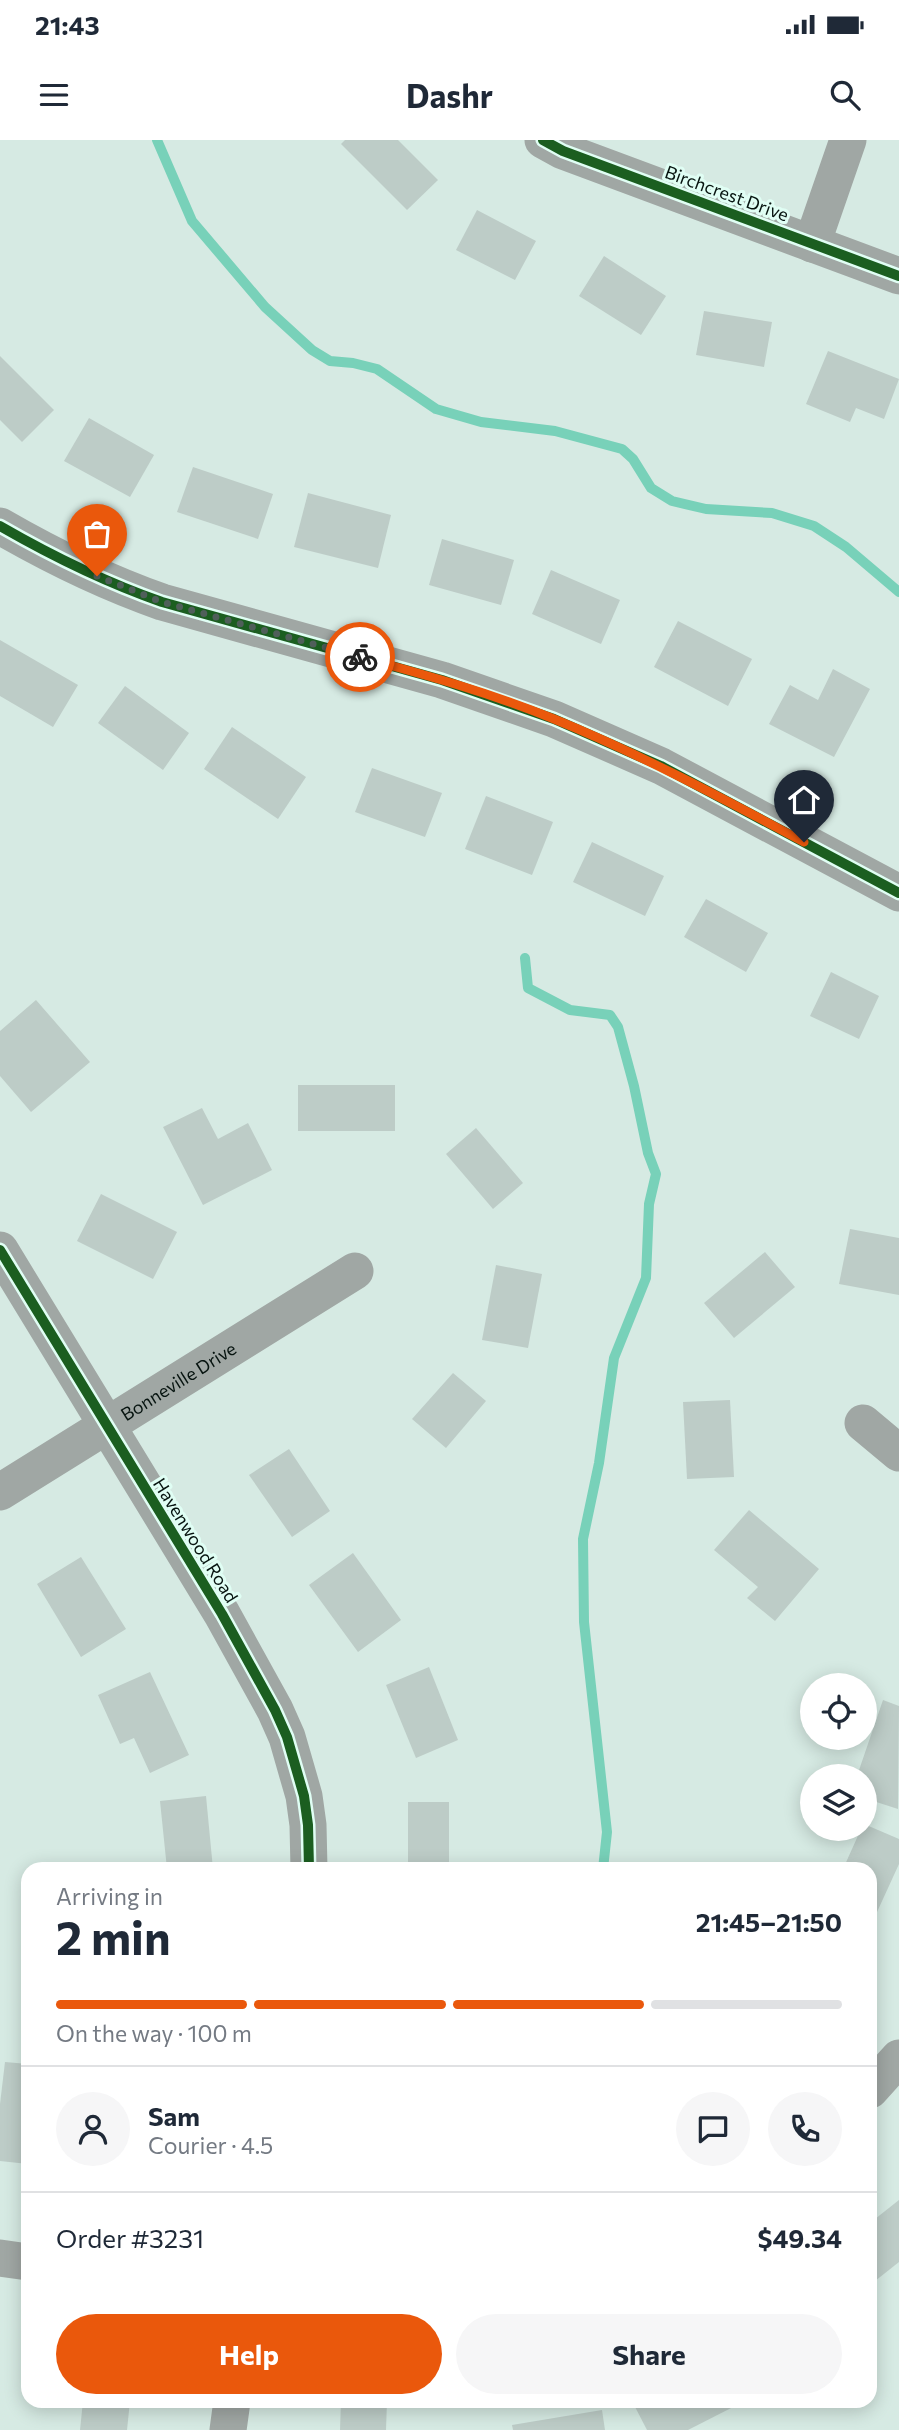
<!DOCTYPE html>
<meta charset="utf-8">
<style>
:root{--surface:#fff;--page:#f6f6f7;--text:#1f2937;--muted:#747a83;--line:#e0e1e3;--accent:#ea580c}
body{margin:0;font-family:Commissioner,sans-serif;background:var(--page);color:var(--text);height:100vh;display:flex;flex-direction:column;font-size:26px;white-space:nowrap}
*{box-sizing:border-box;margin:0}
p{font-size:23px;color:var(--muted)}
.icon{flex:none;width:38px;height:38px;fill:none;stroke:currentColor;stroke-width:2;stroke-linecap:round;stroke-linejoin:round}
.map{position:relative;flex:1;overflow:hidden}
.side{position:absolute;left:21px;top:1722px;width:856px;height:546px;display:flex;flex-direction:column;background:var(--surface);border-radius:21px;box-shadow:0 4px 18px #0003}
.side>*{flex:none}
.fabs{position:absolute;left:800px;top:1533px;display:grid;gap:14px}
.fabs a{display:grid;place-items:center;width:77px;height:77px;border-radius:50%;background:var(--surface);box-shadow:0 4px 18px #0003;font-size:35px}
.pin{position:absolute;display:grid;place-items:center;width:60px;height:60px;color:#fff;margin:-72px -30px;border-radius:50% 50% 50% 0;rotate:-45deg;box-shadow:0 0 7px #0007}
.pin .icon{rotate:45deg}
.courier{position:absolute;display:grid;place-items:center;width:70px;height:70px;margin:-35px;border:5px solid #ea580c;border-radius:50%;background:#fff;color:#222;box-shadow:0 2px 9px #0007}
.headline em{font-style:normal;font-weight:700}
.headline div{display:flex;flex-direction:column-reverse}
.headline{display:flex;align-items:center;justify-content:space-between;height:119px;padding:0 35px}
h1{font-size:46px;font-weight:700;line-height:52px}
.bar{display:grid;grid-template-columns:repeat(4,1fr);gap:10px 7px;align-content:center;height:84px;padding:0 35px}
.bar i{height:9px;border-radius:5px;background:var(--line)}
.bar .active{background:var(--accent)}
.bar p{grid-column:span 4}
.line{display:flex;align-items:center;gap:18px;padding:0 35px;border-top:2px solid var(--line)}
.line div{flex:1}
.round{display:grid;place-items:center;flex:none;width:74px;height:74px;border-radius:37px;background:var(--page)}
.button{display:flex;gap:14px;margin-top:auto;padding:14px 35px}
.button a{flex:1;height:80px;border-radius:42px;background:var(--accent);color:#fff;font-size:28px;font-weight:700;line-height:80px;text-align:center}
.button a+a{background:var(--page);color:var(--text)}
.status{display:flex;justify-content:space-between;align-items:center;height:49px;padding:0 35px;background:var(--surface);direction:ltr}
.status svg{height:19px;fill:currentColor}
header{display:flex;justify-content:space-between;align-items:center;height:91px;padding:0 35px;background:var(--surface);font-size:32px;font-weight:700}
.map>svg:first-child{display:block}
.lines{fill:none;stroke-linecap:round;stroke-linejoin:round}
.stream{stroke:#78d1b9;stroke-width:10}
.building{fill:#bdccc7}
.minor{stroke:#a0a7a4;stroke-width:37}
.cycleway-casing{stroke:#e0fef4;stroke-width:15}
.cycleway{stroke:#1b5e20;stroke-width:10}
.done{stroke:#4f5f5a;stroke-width:7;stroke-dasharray:0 12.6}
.route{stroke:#ea580c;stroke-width:9}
.labels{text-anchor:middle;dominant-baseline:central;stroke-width:6;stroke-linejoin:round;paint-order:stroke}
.street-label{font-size:18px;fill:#071410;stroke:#e0fef4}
</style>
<div class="status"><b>21:43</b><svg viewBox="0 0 49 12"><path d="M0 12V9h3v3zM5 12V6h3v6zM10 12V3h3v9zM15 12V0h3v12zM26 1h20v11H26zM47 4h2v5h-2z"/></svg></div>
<header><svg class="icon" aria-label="menu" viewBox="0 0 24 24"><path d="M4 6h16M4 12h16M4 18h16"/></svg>Dashr<svg class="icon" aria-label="search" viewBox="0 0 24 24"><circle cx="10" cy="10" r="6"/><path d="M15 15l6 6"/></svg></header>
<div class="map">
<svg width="899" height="2290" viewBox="0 0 899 2290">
<rect width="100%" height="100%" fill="#d6eae3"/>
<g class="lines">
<g class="stream">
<polyline points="157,0 192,81 265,167 312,210 330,221 353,223 377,229 436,269 481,282 555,291 622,309 633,319 651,348 672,361 706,369 772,373 814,386 846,407 899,452"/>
<polyline points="525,818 528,848 570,870 610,875 618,887 634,946 648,1013 656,1034 649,1064 646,1138 614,1218 599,1323 583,1399 584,1482 607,1692 603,1729"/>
</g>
</g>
<g class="building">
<polygon points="345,0 398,0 438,40 407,70 341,4"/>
<polygon points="477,70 536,101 515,140 456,110"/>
<polygon points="604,116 666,156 641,195 579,156"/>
<polygon points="704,171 772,182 764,227 696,215"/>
<polygon points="828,211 899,239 884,279 856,268 850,282 806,264"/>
<polygon points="0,216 54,270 22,302 0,280"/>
<polygon points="89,278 154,315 130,357 64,321"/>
<polygon points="193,327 273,354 258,399 177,372"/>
<polygon points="308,353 391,375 378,428 294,407"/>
<polygon points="442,399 514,420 501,465 429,445"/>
<polygon points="551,430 620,460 601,504 532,474"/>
<polygon points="678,481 752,519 728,566 654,527"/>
<polygon points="0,500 78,545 53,587 0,556"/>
<polygon points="833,529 870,549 834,617 769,584 790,545 818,560"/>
<polygon points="125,546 189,593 163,630 98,583"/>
<polygon points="232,587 306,637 278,679 204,629"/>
<polygon points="372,628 442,653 425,697 355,672"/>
<polygon points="486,656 553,682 532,735 465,709"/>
<polygon points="592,702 664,736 645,776 573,742"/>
<polygon points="706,759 768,793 746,832 684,797"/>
<polygon points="831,832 879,856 859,899 810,876"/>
<polygon points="36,860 90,922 31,972 0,936 0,891"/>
<rect x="298" y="945" width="97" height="46"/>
<polygon points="202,968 218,999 248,983 272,1030 203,1065 163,987"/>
<polygon points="476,988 523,1043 493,1069 446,1014"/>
<polygon points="101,1054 177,1092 153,1139 77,1101"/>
<polygon points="850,1089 899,1098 899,1155 839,1144"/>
<polygon points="765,1112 795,1147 734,1198 704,1163"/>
<polygon points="496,1125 542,1134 528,1208 482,1200"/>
<polygon points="453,1233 486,1261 446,1308 412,1279"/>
<polygon points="730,1260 734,1337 687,1339 683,1262"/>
<polygon points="289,1309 330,1371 292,1397 249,1335"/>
<polygon points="749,1370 819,1429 775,1481 747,1458 758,1447 714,1410"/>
<polygon points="353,1413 401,1480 358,1512 309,1445"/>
<polygon points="81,1417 126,1489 81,1517 37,1444"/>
<polygon points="429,1527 458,1600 416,1618 386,1545"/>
<polygon points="150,1532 189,1615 150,1633 134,1598 120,1604 98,1555"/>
<polygon points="883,1560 899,1566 898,1669 864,1658 864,1636 857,1636"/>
<polygon points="206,1656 213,1729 167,1729 160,1661"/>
<rect x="408" y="1662" width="41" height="67"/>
<polygon points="864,1684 899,1699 899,1724 872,1783 870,1782 870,1729 843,1729 861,1689 864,1689"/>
<polygon points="5,1922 28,1924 28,2024 0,2021 0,1964"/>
<polygon points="899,2060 899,2122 870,2145 870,2083"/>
<polygon points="83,2261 130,2261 127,2290 80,2290"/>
<polygon points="341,2261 387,2261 386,2290 340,2290"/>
<polygon points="638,2261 737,2261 739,2264 688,2290 647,2290 633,2263"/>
<polygon points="602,2270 605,2290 513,2290 512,2285"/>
</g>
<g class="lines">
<g class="minor">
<polyline points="543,0 563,11 899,136"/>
<polyline points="812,104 848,0"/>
<path d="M0,386C52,416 105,442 162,462L442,540L554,579L661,626L899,753"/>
<polyline points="0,1110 222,1474 275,1570 287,1597 304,1656 308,1685 309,1729"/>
<polyline points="863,1283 899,1313"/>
<path id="s1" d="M0,1352L355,1131"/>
<polyline points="870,1950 899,1918"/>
<polyline points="0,2118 28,2122"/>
<polyline points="228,2290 232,2261"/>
</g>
<g class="cycleway-casing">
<g id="cycleway">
<polyline points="543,0 563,11 899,136"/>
<path d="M0,386C52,416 105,442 162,462L442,540L554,579L661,626L899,753"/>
<polyline points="0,1110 222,1474 275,1570 287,1597 304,1656 308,1685 309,1729"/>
</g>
</g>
<use href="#cycleway" class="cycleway"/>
</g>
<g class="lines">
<polyline class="done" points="97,436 162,462 360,517"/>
<path class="route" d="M360,517C426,535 491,553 554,579C640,614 722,658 804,702"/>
</g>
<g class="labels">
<g class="street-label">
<text transform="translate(727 53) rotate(20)">Birchcrest Drive</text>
<text stroke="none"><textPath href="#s1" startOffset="210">Bonneville Drive</textPath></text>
<text transform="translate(196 1400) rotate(58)">Havenwood Road</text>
</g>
</g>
</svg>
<div class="fabs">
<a><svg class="icon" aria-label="locate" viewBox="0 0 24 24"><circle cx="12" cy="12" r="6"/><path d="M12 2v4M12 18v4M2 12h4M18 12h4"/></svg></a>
<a><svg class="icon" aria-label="layers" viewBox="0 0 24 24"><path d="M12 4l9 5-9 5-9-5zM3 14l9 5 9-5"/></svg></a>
</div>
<div class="pin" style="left:97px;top:436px;background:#ea580c"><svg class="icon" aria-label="bag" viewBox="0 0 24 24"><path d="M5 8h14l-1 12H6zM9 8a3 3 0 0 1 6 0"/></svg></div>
<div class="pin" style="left:804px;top:702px;background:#1f2937"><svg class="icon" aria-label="home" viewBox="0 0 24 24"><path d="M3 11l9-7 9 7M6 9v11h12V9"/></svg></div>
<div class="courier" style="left:360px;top:517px"><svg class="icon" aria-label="bike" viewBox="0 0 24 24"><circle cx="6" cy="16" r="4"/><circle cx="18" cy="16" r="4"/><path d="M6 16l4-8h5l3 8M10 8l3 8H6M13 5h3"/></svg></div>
<section class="side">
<div class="headline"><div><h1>2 min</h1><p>Arriving in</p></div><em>21:45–21:50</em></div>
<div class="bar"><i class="active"></i><i class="active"></i><i class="active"></i><i></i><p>On the way · 100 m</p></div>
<div class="line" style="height:126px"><a class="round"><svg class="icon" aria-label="person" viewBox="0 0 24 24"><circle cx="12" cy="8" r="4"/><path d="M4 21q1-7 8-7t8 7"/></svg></a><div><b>Sam</b><p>Courier · 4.5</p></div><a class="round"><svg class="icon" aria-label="chat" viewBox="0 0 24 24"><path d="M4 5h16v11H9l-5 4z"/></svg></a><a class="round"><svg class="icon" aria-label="phone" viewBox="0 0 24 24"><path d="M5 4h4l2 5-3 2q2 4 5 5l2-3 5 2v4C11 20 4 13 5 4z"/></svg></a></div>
<div class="line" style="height:91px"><div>Order #3231</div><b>$49.34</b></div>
<div class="button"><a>Help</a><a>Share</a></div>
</section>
</div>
